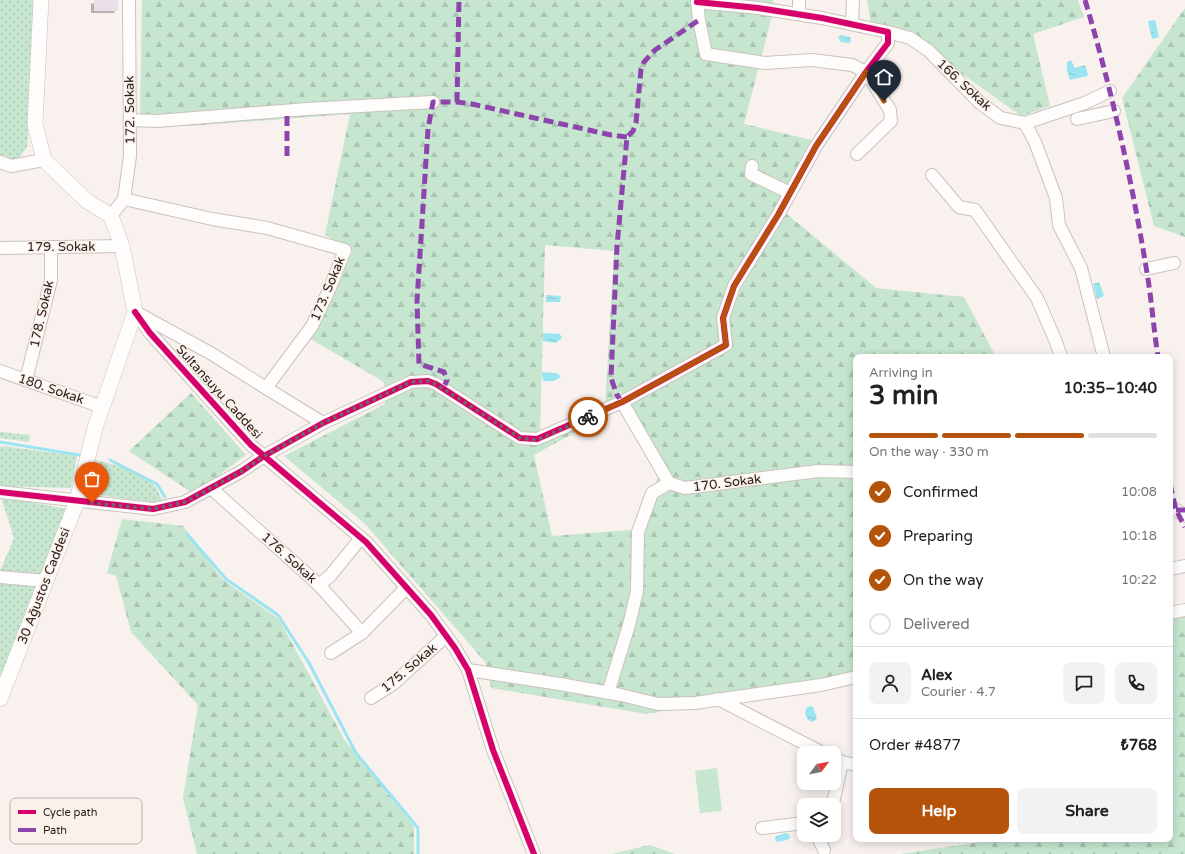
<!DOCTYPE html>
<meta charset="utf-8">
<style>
:root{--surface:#fff;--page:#f2f2f2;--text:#202124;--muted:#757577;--line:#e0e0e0;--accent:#b45309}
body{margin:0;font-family:"Varela Round",sans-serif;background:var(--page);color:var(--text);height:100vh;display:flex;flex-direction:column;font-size:15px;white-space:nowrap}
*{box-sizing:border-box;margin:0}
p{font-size:13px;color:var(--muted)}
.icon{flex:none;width:22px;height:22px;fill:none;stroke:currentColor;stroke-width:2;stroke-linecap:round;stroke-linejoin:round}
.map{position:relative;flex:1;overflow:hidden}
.details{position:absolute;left:853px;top:354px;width:320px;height:488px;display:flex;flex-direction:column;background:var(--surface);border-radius:8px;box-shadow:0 2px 10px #0003}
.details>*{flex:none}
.needle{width:26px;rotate:58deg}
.buttons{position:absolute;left:797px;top:746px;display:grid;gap:8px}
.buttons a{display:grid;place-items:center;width:44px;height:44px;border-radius:8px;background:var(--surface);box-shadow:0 2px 10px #0003;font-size:20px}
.pin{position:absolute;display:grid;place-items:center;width:34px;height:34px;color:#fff;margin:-41px -17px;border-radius:50% 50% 50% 0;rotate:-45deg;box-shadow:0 0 4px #0007}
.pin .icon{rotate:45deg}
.courier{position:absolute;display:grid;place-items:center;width:40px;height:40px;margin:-20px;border:3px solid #b45309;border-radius:50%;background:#fff;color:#222;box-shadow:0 1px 5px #0007}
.overview em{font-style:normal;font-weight:700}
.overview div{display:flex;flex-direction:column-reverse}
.overview{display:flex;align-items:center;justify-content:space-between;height:68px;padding:0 16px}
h1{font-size:26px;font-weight:700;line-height:30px}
.bar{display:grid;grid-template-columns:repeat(4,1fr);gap:6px 4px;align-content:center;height:48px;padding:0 16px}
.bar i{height:5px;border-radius:3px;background:var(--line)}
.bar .selected{background:var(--accent)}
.bar p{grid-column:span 4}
.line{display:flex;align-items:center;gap:10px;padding:0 16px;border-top:1px solid var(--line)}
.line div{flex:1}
.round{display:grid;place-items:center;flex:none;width:42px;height:42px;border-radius:8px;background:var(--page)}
ol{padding:0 16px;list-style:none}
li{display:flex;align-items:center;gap:12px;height:44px}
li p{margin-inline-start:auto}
li .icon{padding:4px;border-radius:50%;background:var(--accent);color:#fff;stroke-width:4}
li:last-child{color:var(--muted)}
li i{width:22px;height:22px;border:2px solid var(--line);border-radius:50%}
.primary-button{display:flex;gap:8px;margin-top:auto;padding:8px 16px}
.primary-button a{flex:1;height:46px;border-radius:8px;background:var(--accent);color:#fff;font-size:16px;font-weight:700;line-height:46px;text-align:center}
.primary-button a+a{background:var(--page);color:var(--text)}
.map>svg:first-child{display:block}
.grass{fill:url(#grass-dots)}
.forest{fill:url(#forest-firs);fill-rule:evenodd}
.pitch{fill:#c6e6d0}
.water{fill:url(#water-ripples)}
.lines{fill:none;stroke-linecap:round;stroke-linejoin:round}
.stream{stroke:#9be5f2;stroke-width:3}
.building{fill:#e9e0ea;filter:url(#shadow)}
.minor-casing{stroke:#cac2be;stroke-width:14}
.major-casing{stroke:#cac2be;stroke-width:16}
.minor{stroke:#fefdfc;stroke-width:12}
.major{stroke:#fefdfc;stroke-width:15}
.quiet{stroke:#8e44ad;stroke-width:5;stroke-dasharray:10 5;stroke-linecap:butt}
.cycleway-casing{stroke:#fcf0ea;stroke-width:8}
.cycleway{stroke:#d6006c;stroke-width:6}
.done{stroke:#716864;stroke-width:4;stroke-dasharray:0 7.2}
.route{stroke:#b45309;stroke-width:5}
.labels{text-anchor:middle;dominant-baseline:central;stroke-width:3;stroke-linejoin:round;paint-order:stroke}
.street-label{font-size:13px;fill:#291f19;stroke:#fcf0ea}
.key{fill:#fcf0ea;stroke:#bdb1ab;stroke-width:1}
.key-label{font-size:11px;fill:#291f19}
</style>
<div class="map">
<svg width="1185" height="854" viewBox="0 0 1185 854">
<defs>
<pattern id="grass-dots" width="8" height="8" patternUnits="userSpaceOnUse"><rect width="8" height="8" fill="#c6e6d0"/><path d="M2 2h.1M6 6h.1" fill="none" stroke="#aac5b2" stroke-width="1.8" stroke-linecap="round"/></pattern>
<pattern id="forest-firs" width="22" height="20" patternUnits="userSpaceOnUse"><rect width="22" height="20" fill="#c6e6d0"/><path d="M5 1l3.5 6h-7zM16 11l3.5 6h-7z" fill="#aac5b2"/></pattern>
<pattern id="water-ripples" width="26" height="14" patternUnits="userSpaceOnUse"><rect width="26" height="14" fill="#9be5f2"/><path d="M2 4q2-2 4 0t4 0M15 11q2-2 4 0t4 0" fill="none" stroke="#86c4cf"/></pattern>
<filter id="shadow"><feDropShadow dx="-3.5" dy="3.5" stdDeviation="0" flood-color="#0004"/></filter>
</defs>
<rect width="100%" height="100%" fill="#f8f1ee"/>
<g class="grass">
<polygon points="0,0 39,0 27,147 16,162 0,155"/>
<polygon points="0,432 30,435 29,442 0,438"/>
<polygon points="3,446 77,456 71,488 0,486 0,447"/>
<polygon points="100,461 122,467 155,485 164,504 92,494"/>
<polygon points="1,497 68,509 0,694 0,571 14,538"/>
</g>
<g class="forest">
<path d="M142,0H773L774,8L744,124L824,143L782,210L876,288L964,297L996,357H856V678L646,714L491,688L486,663L365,524L284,456L385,404L384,382L309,338L353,251L325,235L350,114L189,126L140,123ZM545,245L614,251L605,407L540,436ZM621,407L659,472L642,529L552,536L534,455Z"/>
<polygon points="867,0 1078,0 1084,17 1033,34 1050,106 1021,116 906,34 871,25"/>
<polygon points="1185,8 1185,237 1154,226 1122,98"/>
<polygon points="191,393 246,455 194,494 129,451"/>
<polygon points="122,519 183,526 222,579 279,619 344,739 414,826 414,854 197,854 183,798 198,705 131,632 116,576 107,573"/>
<polygon points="1185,604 1185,854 900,854 993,840 993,839 1170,839 1170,606"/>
<polygon points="650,845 675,854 611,854"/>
</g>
<polygon class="pitch" points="717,768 722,811 700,813 695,771"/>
<g class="water">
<polygon points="1155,20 1159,37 1152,39 1148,21"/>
<polygon points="841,35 850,37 851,42 849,43 841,42 838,37"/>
<polygon points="1071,60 1075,68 1085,65 1088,74 1087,76 1070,80 1067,70 1067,62"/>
<polygon points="1099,282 1104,296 1097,299 1093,284"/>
<polygon points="546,295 561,296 560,302 546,302"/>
<polygon points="543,333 560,334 562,338 556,343 543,341"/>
<polygon points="542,372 557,373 561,377 554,381 543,381"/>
<polygon points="810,706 813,707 817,718 813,722 808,720 805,714 806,708"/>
<polygon points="786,833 789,834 790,838 787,840 777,842 775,839 776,836"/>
</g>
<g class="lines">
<g class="stream">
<polyline points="0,442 79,455"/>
<polyline points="110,460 157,484 165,497"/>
<polyline points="187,534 226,579 278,615 309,663 356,753 418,828 418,854"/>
</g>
</g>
<rect class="building" x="94" y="0" width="24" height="11"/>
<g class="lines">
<g class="minor-casing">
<g id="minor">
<polyline points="697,0 699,20 706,54 765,63 812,60 852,65 866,72 890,110 891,121 857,154"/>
<polyline points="799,14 799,0"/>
<polyline points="852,24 853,0"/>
<polyline points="888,32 910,38 929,51 980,103 1001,118 1025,123 1085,103 1110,91"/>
<polyline points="1077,119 1114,111"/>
<polyline points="130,120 157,121 307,109 433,102"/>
<polyline points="1025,123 1035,142 1056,198 1059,225 1081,268 1104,357"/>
<polyline points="0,162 11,166 44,160"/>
<polyline points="752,166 751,174 790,193"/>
<polyline points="932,175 959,207 975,210 1037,298 1056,342 1061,357"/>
<polyline points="124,199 212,219 267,228 345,250 329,290 312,326 266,388 212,354 139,314"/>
<polyline points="111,216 124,199 130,156 129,0"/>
<polyline points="0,248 122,246"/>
<polyline points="1146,269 1174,263"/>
<polyline points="135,312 150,333 251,445 366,542 431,615 455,648 468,670 493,750 534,854"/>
<polyline points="0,371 102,407"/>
<polyline points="26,380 51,280 51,247"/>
<polyline points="266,388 323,423"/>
<polyline points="622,402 669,483 685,488 818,471 856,472"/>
<polyline points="211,488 319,585 362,633"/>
<polyline points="0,492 153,509 185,502 242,471 264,456 323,423 411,382 428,381 436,384 520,438 537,439 622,402 726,345 723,318 734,286 778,215 816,146 866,72 888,43 888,32 822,18 758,8 697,2"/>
<polyline points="1176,510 1185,516"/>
<polyline points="1170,569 1185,566"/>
<polyline points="0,577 46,581"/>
<polyline points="319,585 330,576 361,538"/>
<polyline points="1170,613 1185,610"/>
<polyline points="331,653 362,633 406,588"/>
<polyline points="468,670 560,684 621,695 658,704 695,703 821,685 856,677"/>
<polyline points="608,693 629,625 637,591 638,532 652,493 669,483"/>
<polyline points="371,698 393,684 446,636"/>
<polyline points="718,699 823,753"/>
<polyline points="834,758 842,762 856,765"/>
<polyline points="830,805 834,799 842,762"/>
<polyline points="762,828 804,823"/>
<polyline points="817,835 824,850"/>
</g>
</g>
<g class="major-casing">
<polyline id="major" points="0,699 77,501 95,428 135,312 122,246 111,216 87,201 44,160 35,124 41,0"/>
</g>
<use href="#minor" class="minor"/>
<use href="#major" class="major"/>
<g class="quiet">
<path d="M1085,0C1112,91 1133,185 1148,279C1152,305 1154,331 1158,357"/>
<polyline points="457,102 459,0"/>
<polyline points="287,156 287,111"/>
<polyline points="443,389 447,380 444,372 419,364 417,301 428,129 433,102 457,102 472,104 611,135 627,137"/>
<polyline points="622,402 617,395 611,378 617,246 627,137 633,131 636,123 641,69 644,62 655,50 699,20"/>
<polyline points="1170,484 1176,510 1185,527"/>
<polyline points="1176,510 1185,510"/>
</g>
<g class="cycleway-casing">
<g id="cycleway">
<polyline points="135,312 150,333 251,445 366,542 431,615 455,648 468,670 493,750 534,854"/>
<polyline points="0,492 153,509 185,502 242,471 264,456 323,423 411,382 428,381 436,384 520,438 537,439 622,402 726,345 723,318 734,286 778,215 816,146 866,72 888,43 888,32 822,18 758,8 697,2"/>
</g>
</g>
<use href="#cycleway" class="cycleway"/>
</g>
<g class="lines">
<polyline class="done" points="92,503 153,509 185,502 242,471 264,456 323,423 411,382 428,381 436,384 520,438 537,440 588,417"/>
<polyline class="route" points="588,417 622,402 726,345 723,318 734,286 778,215 816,146 866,72 884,101"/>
</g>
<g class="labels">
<g class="street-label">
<text transform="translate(964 85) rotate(43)">166. Sokak</text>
<text transform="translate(130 110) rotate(-91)">172. Sokak</text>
<text x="61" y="247">179. Sokak</text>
<text transform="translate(328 289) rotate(-67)">173. Sokak</text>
<text transform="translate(42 314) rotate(-77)">178. Sokak</text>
<text transform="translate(51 389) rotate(19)">180. Sokak</text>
<text transform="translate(219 392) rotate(48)">Sultansuyu Caddesi</text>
<text transform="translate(727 483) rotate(-7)">170. Sokak</text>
<text transform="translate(289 558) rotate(42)">176. Sokak</text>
<text transform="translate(44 586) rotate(-69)">30 Ağustos Caddesi</text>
<text transform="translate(409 668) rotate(-40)">175. Sokak</text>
</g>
</g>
<rect x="10" y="798" width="132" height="46" rx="6" class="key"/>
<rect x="18" y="810" width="18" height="4" fill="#d6006c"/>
<rect x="18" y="828" width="18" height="4" fill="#8e44ad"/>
<g class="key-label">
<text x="43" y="816">Cycle path</text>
<text x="43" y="834">Path</text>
</g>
</svg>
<div class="buttons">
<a><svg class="needle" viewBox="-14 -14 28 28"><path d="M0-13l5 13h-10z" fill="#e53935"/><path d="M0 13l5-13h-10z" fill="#757577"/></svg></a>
<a><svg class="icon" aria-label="layers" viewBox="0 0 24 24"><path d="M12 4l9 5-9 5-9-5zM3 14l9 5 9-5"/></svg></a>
</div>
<div class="pin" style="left:92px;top:503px;background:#ea580c"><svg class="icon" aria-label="bag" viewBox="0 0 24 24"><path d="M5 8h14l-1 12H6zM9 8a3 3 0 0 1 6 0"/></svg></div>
<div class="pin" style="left:884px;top:101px;background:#1f2937"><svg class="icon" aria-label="home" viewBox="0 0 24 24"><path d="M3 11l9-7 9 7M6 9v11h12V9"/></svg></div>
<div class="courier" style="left:588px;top:417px"><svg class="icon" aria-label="bike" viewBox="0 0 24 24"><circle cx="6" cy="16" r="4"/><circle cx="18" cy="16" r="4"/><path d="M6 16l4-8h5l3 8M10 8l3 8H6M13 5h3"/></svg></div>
<section class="details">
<div class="overview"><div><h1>3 min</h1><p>Arriving in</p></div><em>10:35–10:40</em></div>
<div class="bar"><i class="selected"></i><i class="selected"></i><i class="selected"></i><i></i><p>On the way · 330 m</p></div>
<ol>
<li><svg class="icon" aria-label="check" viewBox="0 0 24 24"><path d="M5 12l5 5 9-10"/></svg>Confirmed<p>10:08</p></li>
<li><svg class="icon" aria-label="check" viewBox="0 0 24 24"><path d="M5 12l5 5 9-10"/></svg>Preparing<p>10:18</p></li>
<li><svg class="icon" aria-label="check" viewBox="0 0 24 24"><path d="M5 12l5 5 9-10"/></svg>On the way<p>10:22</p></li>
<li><i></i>Delivered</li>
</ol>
<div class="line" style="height:72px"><a class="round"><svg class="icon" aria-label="person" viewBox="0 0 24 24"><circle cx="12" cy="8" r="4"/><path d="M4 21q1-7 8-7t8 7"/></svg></a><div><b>Alex</b><p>Courier · 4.7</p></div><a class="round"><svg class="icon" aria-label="chat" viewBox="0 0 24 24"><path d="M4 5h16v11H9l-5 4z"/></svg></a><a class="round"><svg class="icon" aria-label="phone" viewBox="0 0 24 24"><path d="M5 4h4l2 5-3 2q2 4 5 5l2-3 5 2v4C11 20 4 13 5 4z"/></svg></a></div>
<div class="line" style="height:52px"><div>Order #4877</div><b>₺768</b></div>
<div class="primary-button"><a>Help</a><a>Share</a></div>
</section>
</div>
